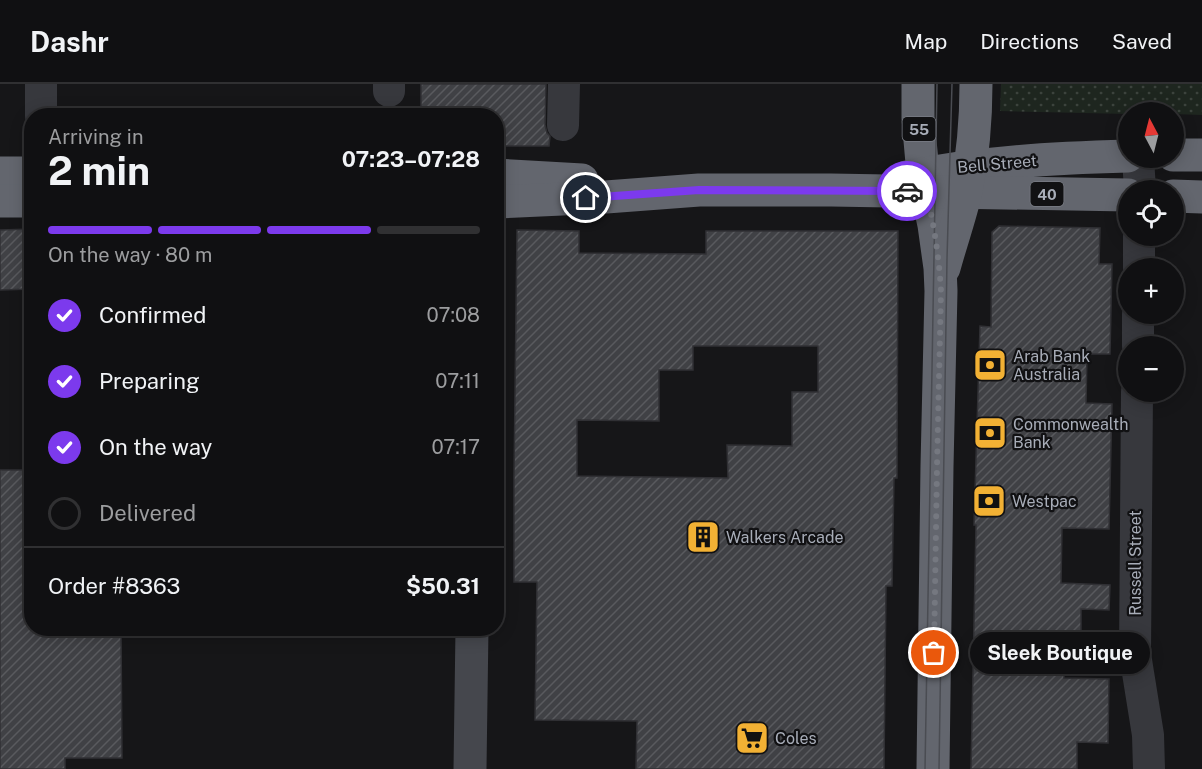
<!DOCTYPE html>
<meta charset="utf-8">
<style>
:root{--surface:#101012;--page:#19191b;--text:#f1f3f6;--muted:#9c9d9f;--line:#303032;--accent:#7c3aed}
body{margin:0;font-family:"Public Sans",sans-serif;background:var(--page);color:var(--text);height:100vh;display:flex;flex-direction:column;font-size:22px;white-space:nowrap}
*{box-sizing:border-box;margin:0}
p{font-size:20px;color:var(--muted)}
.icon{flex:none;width:33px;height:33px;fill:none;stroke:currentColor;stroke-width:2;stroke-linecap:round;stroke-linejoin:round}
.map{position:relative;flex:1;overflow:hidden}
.drawer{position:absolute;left:24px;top:24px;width:480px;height:528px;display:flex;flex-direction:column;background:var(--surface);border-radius:24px;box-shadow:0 3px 15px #0003,0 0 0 2px var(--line)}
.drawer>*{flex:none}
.needle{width:39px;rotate:353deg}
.tools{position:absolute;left:1118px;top:18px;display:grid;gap:12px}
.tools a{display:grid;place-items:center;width:66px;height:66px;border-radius:50%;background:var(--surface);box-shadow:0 3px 15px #0003,0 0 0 2px var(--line);font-size:30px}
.pin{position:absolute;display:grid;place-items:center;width:51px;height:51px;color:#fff;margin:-26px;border:3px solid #fff;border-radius:50%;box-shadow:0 2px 6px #0007}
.courier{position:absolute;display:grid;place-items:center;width:60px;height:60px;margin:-30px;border:4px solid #7c3aed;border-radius:50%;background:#fff;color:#222;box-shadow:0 2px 8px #0007}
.bubble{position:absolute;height:42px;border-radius:21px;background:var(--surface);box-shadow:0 3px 15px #0003,0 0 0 2px var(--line);font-size:20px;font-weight:700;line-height:42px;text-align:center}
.head em{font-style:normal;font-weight:700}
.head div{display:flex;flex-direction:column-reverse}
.head{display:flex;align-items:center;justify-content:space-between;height:102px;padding:0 24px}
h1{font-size:39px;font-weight:700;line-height:45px}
.bar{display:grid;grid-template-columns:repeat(4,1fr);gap:9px 6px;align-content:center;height:72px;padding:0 24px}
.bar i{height:8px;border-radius:4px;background:var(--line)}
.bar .on{background:var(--accent)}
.bar p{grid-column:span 4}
.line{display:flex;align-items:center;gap:15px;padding:0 24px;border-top:2px solid var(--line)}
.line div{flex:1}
ol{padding:0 24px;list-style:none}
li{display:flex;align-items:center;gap:18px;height:66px}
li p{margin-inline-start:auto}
li .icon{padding:6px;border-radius:50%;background:var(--accent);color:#fff;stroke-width:4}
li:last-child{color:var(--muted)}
li i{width:33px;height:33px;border:3px solid var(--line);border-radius:50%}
header{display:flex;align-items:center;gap:36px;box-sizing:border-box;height:84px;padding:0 30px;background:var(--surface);border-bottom:2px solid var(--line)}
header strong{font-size:28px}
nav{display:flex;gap:33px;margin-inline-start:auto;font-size:21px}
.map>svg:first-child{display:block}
.park{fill:url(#park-dots)}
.building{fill:url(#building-hatch);stroke:#303034;stroke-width:1.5;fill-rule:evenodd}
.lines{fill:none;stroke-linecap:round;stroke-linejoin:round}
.street{stroke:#37383d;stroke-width:32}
.secondary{stroke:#45474d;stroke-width:33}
.highway{stroke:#63666e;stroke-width:33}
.tram{stroke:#4a4c52;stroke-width:1.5}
.done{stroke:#757880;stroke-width:6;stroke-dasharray:0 10.8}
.route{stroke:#7c3aed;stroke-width:8}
.labels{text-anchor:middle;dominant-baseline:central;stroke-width:4.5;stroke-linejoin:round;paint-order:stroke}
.shield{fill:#111113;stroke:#7b7e86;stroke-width:1.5}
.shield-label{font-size:15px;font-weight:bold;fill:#a8adb8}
.street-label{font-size:16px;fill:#a8adb8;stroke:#111113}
.poi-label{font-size:16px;fill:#a8adb8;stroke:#111113;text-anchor:start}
</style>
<header>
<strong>Dashr</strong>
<nav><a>Map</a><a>Directions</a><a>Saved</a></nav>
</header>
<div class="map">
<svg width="1202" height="685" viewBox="0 0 1202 685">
<defs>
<pattern id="park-dots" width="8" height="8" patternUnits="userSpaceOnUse" patternTransform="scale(1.5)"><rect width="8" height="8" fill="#1e261f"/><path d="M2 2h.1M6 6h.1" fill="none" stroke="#3c433d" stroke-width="1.8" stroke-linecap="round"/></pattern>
<pattern id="building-hatch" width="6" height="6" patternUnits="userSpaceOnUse" patternTransform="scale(1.5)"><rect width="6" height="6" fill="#404145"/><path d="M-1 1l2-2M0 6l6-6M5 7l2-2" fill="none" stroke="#595a5e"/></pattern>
</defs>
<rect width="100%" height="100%" fill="#161618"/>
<polygon class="park" points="1001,0 1202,0 1202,31 1173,30 1173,28 1128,28 1128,30 1000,27"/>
<g class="building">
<polygon points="421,0 546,0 545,41 547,49 550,52 549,62 496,62 496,32 421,32"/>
<polygon points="999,142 1100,144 1099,180 1112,180 1110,270 1087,270 1086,319 1112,320 1109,445 1062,444 1061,499 1110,501 1109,526 1081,525 1081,553 1065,552 1064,594 1109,595 1108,659 1077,658 1077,685 971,685 976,441 974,441 980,242 991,243 992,148"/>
<polygon points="32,145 32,205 0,206 0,146"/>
<path d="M517,146L579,147V169L706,170V147H898L897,394H894L892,502H886L884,685H636L637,637L535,636L537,498H514V391ZM693,262H818V308H792V362L727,361L728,394L577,392V336L659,337V286H693Z"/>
<polygon points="0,386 32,386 32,544 121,544 122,674 65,674 65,685 0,685"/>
</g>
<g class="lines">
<g class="street">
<polyline points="389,7 389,0"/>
<polyline points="41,32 41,0"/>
<polyline points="563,41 564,0"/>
<polyline points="1138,74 1140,106"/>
<polyline points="1139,184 1139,152"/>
<polyline points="1138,262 1138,230"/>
<polyline points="1137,308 1135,570 1148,651 1149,685"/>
</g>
<polyline class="secondary" points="470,685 472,544"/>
<g class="highway">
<polyline points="918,0 918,34 923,90 934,141 940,184 941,207 937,382 933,685"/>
<polyline points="1173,71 1202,71"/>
<polyline points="0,89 32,89"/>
<polyline points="496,91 582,96"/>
<path d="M907,93C980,78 1054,74 1128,72"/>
<polyline points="1173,112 1202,113"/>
<polyline points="0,117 32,117"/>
<polyline points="496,118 606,113 699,106 831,106 1128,111"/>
<path d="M944,184C951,158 960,133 966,107C973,71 976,36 976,0"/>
</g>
<g class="tram">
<polyline points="925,685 937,0"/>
<polyline points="939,685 947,175 952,0"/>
</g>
</g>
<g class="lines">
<path class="done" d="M907,107H926C934,140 939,173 941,207L937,382L934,569"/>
<polyline class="route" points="586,114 699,106 907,107"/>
</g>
<defs>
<g id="bank-square" transform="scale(1.725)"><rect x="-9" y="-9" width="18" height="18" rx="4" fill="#f2b134" stroke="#111113"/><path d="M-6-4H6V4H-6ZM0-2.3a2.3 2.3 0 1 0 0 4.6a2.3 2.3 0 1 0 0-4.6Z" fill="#111"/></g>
<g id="building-square" transform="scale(1.725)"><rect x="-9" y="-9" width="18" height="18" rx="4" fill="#f2b134" stroke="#111113"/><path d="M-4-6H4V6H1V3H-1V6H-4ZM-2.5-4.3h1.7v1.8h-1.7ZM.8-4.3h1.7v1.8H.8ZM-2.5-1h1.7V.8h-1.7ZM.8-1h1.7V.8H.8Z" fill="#111"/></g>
<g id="supermarket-square" transform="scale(1.725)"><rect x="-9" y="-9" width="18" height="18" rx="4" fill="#f2b134" stroke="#111113"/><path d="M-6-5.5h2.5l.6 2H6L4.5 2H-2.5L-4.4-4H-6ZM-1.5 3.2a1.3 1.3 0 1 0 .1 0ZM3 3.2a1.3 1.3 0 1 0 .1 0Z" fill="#111"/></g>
</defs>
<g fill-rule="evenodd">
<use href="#bank-square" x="990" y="281"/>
<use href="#bank-square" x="990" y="349"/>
<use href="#bank-square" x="989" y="417"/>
<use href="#building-square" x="703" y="453"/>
<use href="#supermarket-square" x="752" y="654"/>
</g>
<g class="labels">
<g class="shield">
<rect x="902.5" y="33" width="33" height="24" rx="4.5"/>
<rect x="1030.5" y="98" width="33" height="24" rx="4.5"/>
</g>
<g class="shield-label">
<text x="919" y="45">55</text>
<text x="1047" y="110">40</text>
</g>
<g class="street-label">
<text transform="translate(997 80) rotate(-5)">Bell Street</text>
<text transform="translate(1135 479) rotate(-90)">Russell Street</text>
</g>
<g class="poi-label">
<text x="1013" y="272">Arab Bank<tspan x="1013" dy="18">Australia</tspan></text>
<text x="1013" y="340">Commonwealth<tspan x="1013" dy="18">Bank</tspan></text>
<text x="1012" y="417">Westpac</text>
<text x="726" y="453">Walkers Arcade</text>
<text x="775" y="654">Coles</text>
</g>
</g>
</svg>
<div class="tools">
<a><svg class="needle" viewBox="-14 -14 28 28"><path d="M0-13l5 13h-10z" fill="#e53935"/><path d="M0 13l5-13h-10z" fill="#9c9d9f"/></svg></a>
<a><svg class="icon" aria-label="locate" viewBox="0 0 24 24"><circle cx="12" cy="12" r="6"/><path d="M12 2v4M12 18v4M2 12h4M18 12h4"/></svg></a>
<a>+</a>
<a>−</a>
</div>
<div class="pin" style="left:934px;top:569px;background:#ea580c"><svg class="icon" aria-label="bag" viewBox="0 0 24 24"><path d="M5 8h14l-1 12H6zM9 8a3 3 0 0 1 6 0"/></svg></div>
<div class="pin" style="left:586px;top:114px;background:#1f2937"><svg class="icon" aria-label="home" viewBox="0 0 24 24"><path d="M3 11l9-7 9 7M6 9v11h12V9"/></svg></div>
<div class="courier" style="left:907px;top:107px"><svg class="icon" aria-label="car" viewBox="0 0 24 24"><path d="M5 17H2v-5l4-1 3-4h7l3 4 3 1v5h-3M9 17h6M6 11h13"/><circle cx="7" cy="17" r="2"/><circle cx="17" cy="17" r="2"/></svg></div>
<div class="bubble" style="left:970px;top:548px;width:180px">Sleek Boutique</div>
<section class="drawer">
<div class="head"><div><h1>2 min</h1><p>Arriving in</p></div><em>07:23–07:28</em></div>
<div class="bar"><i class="on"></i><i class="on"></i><i class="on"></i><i></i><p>On the way · 80 m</p></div>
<ol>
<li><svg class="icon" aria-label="check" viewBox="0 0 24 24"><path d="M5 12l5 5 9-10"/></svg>Confirmed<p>07:08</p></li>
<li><svg class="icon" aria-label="check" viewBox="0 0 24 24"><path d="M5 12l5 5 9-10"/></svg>Preparing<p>07:11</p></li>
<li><svg class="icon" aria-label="check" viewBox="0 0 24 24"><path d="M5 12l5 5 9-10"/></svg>On the way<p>07:17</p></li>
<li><i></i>Delivered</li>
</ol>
<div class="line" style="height:78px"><div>Order #8363</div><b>$50.31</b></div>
</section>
</div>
